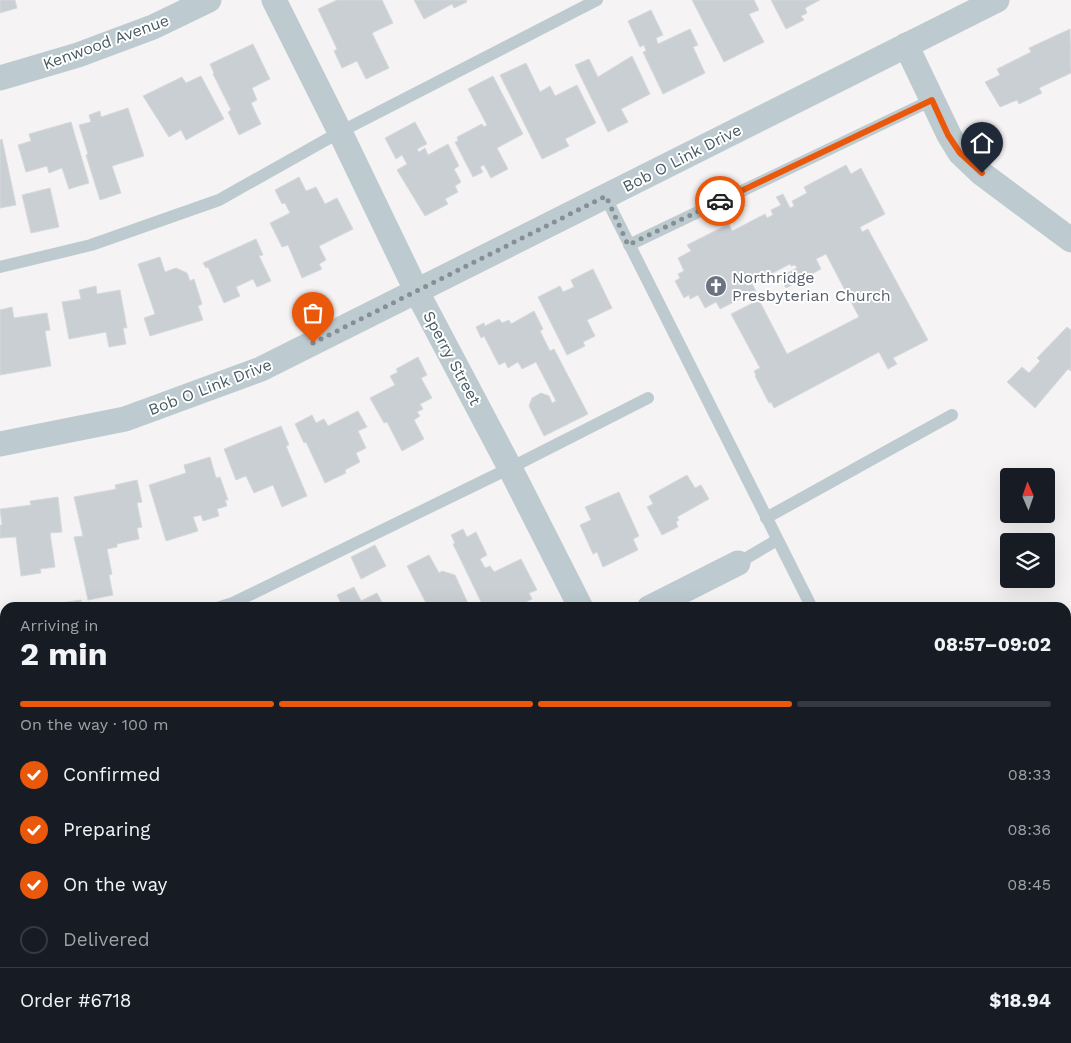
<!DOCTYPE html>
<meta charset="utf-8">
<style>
:root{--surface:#171b24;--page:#242831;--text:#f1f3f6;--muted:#9ea1a6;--line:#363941;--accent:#ea580c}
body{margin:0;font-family:"Work Sans",sans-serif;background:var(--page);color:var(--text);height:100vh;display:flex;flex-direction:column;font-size:19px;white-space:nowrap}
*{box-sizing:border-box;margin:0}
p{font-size:16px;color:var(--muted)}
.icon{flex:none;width:28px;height:28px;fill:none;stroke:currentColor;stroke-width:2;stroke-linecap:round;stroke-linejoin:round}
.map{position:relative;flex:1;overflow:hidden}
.drawer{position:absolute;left:0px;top:602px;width:1071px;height:441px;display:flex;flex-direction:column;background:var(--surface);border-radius:15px 15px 0 0;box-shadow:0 5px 20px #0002}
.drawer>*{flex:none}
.needle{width:32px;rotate:358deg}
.fabs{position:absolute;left:1000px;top:468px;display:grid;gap:10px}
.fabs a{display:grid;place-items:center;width:55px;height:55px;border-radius:5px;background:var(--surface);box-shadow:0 5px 20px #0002;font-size:25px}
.pin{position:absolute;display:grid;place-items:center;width:42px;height:42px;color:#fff;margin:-51px -21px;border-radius:50% 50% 50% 0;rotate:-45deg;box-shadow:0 0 5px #0007}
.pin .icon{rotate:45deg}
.courier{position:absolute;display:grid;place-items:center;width:50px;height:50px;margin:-25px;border:4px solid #ea580c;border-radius:50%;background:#fff;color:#222;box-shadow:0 1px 6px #0007}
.head em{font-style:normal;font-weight:700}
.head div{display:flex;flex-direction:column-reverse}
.head{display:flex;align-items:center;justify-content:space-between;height:85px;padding:0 20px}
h1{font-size:32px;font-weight:700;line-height:38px}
.bar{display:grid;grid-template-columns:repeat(4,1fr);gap:8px 5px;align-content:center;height:60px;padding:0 20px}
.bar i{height:6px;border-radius:4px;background:var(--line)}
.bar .current{background:var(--accent)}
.bar p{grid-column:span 4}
.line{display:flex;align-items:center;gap:12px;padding:0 20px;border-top:1px solid var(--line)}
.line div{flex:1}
ol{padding:0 20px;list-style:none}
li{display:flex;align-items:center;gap:15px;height:55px}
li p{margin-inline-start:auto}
li .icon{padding:5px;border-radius:50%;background:var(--accent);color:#fff;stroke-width:4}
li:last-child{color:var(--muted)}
li i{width:28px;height:28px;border:2px solid var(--line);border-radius:50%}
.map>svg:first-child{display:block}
.building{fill:#c9cfd3;stroke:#d6dade}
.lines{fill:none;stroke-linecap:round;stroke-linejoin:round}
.service{stroke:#bdcbd0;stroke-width:12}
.minor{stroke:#bdcbd0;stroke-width:25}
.done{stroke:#859095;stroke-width:5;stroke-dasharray:0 9}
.route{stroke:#ea580c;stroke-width:6}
.labels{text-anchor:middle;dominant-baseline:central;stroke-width:4;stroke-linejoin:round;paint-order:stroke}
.street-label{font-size:16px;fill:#485b63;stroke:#fff}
.worship-label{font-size:16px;fill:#5b616d;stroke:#fff;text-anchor:start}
</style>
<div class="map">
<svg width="1071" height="1043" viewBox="0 0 1071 1043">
<rect width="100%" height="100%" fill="#f5f3f3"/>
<g class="building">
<polygon points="0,0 15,0 17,8 0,13"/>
<polygon points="337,0 382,0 393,23 372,33 389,68 366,79 357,61 342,68 334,51 337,49 318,9"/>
<polygon points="414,0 466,0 467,2 454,8 452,4 424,19"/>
<polygon points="692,0 754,0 759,10 749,14 764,42 724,62"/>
<polygon points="771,0 820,0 805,8 807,13 801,16 804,20 786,29"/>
<polygon points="651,10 663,35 656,38 658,44 690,29 698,45 693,47 705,73 663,94 643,52 646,51 644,45 640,47 628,21"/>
<polygon points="1070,29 1071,73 1039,88 1042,93 1019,104 1017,100 1000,107 985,82 1000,75 997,69 1031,52 1029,48"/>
<polygon points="253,44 270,79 252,88 257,100 251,103 261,124 239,135 228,112 231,110 213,74 214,73 210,64"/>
<polygon points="632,56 650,94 621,109 628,122 608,132 575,65 589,59 598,77"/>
<polygon points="526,63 540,92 550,86 555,96 577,85 596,123 565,139 569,146 542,159 500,75"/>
<polygon points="201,76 224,119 186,140 181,130 169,137 143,96 182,77 186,83"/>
<polygon points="493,76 523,134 497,148 508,169 491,178 484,165 480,167 483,172 473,177 455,142 458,141 457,137 482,124 484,127 487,125 468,89"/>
<polygon points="128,108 144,156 112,166 121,193 100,200 86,155 88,154 79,125 91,122 89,115 100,111 101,117"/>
<polygon points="71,122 89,183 69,189 62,168 49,173 47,166 26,172 18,145 31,141 29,134"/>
<polygon points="415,122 427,144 417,149 419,152 425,148 428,155 448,144 459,166 454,169 461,182 455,186 458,192 445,199 448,204 425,216 397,170 407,164 402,155 396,159 385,138"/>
<polygon points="2,139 16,205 0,208 0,140"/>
<polygon points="846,165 851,174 861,168 885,214 860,227 862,232 868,229 928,340 893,358 897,364 888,369 879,352 774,408 771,402 769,403 755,376 756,375 754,371 760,368 731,314 759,300 787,354 859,317 826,254 816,259 821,269 786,288 780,277 797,268 795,265 791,266 790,264 752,284 756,291 720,309 716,302 705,308 698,295 690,299 689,295 684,298 675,281 680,278 678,274 684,271 678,258 691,251 687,245 729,224 732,231 765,214 767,218 773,215 771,210 781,205 776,197 783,194 790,208 794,206 792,201 807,193 804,187"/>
<polygon points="299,177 306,191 316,187 325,204 337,198 353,229 319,246 326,260 319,264 322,269 302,278 288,245 282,247 270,223 290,213 285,203 282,204 275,190"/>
<polygon points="50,188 59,227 31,233 22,195"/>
<polygon points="256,239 263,255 259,256 271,281 257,287 253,279 236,287 240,296 224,303 208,267 206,268 203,263"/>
<polygon points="160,257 165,272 176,268 187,273 190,281 194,279 202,304 198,306 203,320 150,336 144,318 155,314 138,264"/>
<polygon points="593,269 612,308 587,320 595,336 583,342 585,346 567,355 538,297 560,286 563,292 574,287 571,280"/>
<polygon points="96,286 97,294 120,290 127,328 123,328 126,344 109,347 106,332 69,339 62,302 81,299 79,290"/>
<polygon points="12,307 14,318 47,313 50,330 45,331 51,366 0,375 0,310"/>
<polygon points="534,311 543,329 540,331 550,351 554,349 588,414 544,436 529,406 532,398 541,393 549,396 552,403 556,401 536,362 522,369 518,362 508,368 505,362 499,365 484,336 481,338 476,327 484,323 485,326 499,319 502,323 509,320 511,324"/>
<polygon points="1067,327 1071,330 1071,371 1068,369 1035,408 1007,382 1022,367 1029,373 1040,361 1037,358"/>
<polygon points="418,357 427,375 421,378 432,398 420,404 423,409 417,412 420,416 414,420 424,439 402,451 387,422 384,423 370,398 395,385 390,376 398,372 396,369"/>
<polygon points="358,411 367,427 358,431 366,448 356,453 360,462 345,470 346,473 325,483 306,442 304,443 295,424 312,415 316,423 324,419 328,426"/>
<polygon points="281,426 289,445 286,446 307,496 282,507 273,485 254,493 246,476 236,480 224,449"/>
<polygon points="210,457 216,478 220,477 228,500 225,500 227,506 217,509 219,516 203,521 201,515 193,517 198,531 166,541 149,485 186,473 184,465"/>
<polygon points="687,475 695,488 701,485 709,499 677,517 679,520 676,522 678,527 662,535 647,507 653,504 649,496"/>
<polygon points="137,480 142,502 137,503 142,527 137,528 139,539 117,544 117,547 107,549 112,574 109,575 113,595 88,600 74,537 83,536 74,497 116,489 115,485"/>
<polygon points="619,492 639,536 633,539 638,550 603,567 597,552 593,554 580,525 591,520 585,507"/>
<polygon points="58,497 62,532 50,533 55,567 40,569 41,573 21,576 16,537 0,538 0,525 2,525 0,509 31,505 30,501"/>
<polygon points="463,529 467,537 476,532 487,555 480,559 485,568 490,566 494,572 521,559 537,590 529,593 532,599 514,608 484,608 453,544 455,543 451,535"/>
<polygon points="375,545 386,566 361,579 351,557"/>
<polygon points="429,555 439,573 442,571 455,575 470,608 420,608 426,603 407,566"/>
<polygon points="354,587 361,601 377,593 384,606 390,603 392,608 343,608 337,595"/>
<polygon points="81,600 82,608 54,608 54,604"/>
<polygon points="1066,666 1071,681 1071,708 1066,709"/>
<polygon points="5,688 5,710 0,711 0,689"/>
<polygon points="1071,722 1071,767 1066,768 1066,723"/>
<polygon points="0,746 5,746 5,782 0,783"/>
<polygon points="0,906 5,907 5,927 0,928"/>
<polygon points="1066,924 1071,940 1071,946 1066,947"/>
<rect x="73" y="1039" width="27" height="4"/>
<rect x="173" y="1039" width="25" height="4"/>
<polygon points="313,1039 325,1039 330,1043 295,1043"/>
<polygon points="354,1039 397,1039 399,1043 355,1043"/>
<polygon points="415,1039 466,1039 467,1041 464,1043 420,1043 418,1039 415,1041"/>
<polygon points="732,1039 789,1039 791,1043 730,1043 729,1040"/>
<polygon points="164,1040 165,1043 143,1043 143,1041"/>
</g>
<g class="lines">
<g class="service">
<polyline points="605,196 812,608"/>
<polyline points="629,245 932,100"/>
<polyline points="0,267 91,245 219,200 340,132 597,0"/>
<polyline points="766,518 952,415"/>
<polyline points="738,563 777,540"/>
<polyline points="217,608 233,603 510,468 648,398"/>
<polyline points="0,655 5,655"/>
<polyline points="1066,658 1071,656"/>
<polyline points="0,1013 5,1013"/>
<polyline points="1066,1020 1071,1019"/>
<polyline points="991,1043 1005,1039"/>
</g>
<g class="minor">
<polyline points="274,0 340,132 417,292 510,468 581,608"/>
<polyline points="906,45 949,135 960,153 981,173 1071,240"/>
<polyline points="0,78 78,55 153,27 209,0"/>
<polyline points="0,444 125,419 261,369 997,0"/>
<polyline points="649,608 738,563"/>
<polyline points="1066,838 1071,837"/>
<polyline points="0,846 5,846"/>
<polyline points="842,1039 846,1043"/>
<polyline points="590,1043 599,1039"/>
</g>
</g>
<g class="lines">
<polyline class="done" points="313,343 606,196 628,245 720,201"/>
<polyline class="route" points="720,201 932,100 948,135 960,153 982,173"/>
</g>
<defs>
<g id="church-disc" transform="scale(1.125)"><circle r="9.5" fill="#6b7280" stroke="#fff"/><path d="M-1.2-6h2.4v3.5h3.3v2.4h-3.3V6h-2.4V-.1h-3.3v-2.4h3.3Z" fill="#fff"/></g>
</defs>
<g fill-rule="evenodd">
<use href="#church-disc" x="716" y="286"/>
</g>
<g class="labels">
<g class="street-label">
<text transform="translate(106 42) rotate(-20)">Kenwood Avenue</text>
<text transform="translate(682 158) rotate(-27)">Bob O Link Drive</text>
<text transform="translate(452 358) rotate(62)">Sperry Street</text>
<text transform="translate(210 387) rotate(-21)">Bob O Link Drive</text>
</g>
<g class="worship-label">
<text x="732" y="277">Northridge<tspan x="732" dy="18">Presbyterian Church</tspan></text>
</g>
</g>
</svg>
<div class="fabs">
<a><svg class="needle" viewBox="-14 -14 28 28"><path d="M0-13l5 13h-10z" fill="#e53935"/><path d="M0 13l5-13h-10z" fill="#9ea1a6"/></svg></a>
<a><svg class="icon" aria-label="layers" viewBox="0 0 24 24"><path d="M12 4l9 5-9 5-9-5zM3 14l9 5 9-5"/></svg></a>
</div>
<div class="pin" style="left:313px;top:343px;background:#ea580c"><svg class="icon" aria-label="bag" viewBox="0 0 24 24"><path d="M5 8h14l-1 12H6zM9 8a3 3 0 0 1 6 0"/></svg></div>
<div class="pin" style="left:982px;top:173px;background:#1f2937"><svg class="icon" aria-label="home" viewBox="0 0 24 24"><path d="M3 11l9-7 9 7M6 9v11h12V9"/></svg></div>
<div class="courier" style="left:720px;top:201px"><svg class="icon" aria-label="car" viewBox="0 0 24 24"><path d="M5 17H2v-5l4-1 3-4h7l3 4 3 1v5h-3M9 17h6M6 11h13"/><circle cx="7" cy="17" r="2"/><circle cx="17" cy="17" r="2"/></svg></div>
<section class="drawer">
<div class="head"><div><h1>2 min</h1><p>Arriving in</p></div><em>08:57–09:02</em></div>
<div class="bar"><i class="current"></i><i class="current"></i><i class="current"></i><i></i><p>On the way · 100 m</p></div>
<ol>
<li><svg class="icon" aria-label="check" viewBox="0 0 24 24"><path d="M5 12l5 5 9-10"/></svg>Confirmed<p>08:33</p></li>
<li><svg class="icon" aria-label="check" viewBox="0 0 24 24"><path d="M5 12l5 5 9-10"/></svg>Preparing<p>08:36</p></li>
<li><svg class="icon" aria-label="check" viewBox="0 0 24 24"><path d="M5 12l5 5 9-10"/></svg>On the way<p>08:45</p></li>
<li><i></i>Delivered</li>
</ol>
<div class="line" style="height:65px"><div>Order #6718</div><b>$18.94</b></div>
</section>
</div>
